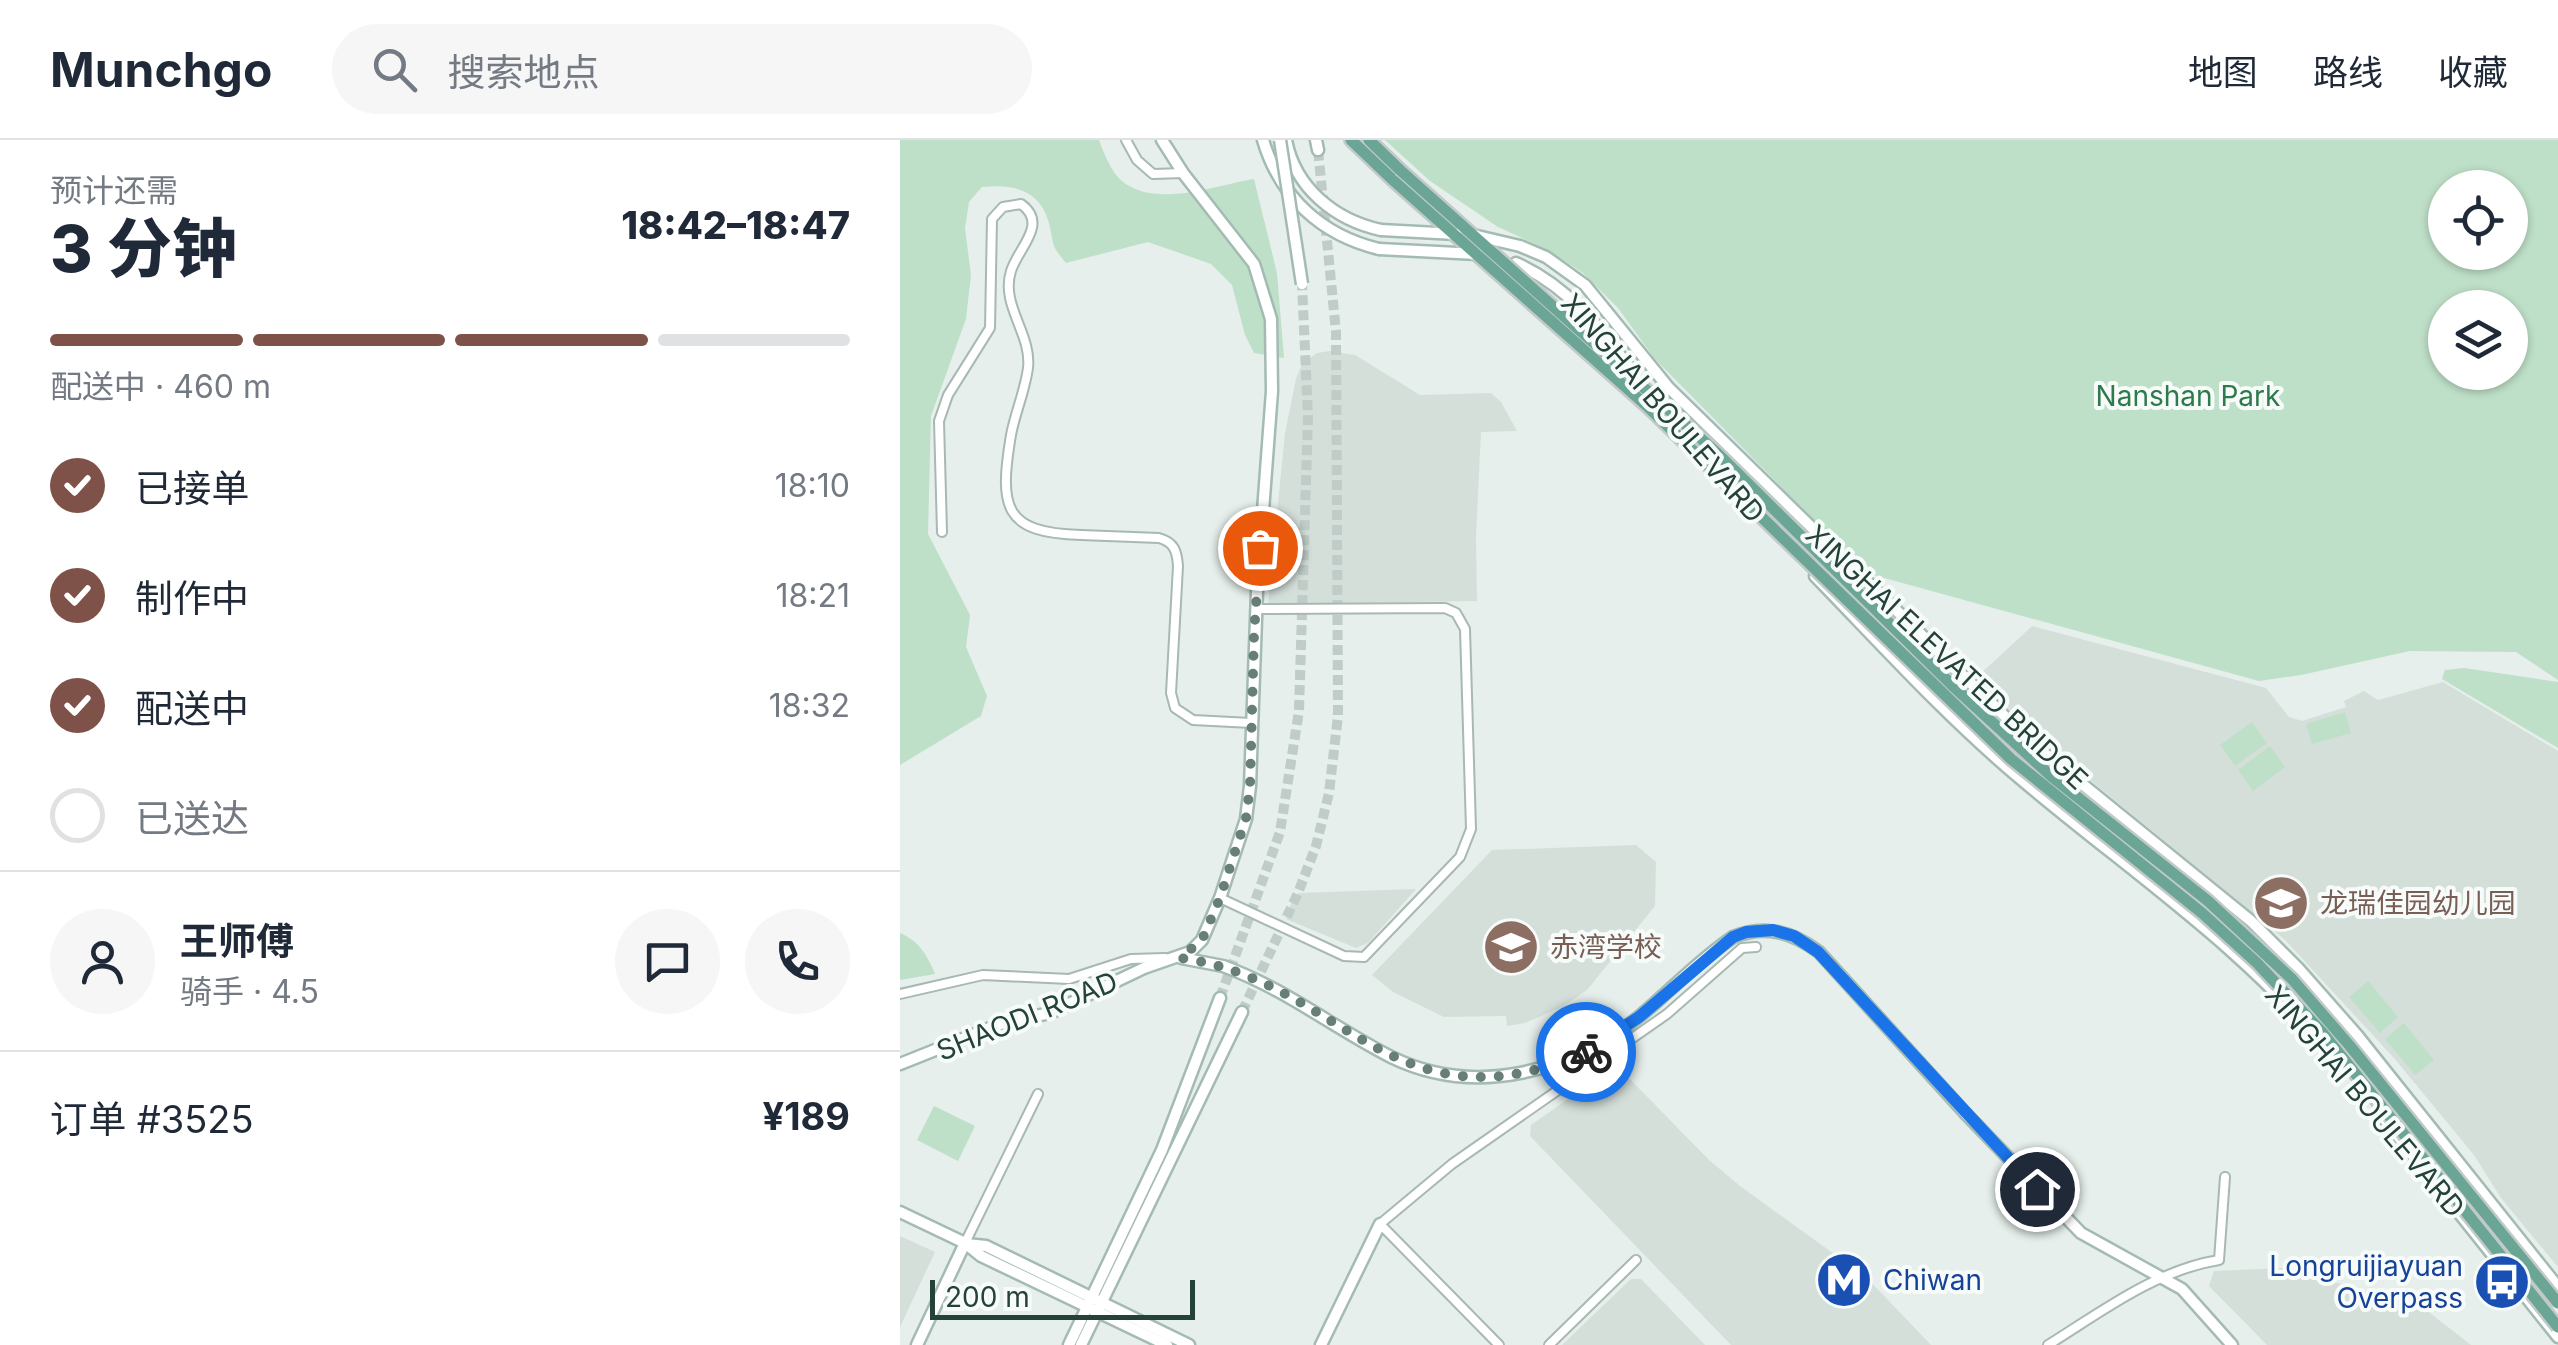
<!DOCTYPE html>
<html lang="zh">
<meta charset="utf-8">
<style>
:root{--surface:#fff;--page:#f6f6f7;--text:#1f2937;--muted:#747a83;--line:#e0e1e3;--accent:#7f5249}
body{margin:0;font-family:Inter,"Noto Sans SC",sans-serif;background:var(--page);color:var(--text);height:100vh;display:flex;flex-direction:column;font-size:38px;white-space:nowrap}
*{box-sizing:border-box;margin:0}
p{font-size:32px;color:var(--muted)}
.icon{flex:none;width:55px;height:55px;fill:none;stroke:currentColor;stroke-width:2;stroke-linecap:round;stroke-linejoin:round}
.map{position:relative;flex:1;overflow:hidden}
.side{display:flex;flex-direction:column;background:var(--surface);width:900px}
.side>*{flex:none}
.buttons{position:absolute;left:1528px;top:30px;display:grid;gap:20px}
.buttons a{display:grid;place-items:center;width:100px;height:100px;border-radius:50%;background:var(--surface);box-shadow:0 2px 8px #0004;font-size:50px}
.scale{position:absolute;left:30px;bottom:25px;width:265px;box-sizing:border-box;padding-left:10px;border:5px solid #24423a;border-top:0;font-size:28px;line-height:35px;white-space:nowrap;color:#24423a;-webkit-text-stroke:8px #f7fbf9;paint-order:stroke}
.pin{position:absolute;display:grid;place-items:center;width:85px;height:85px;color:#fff;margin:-42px;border:5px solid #fff;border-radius:50%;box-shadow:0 2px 10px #0007}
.courier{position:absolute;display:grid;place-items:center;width:100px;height:100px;margin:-50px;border:8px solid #1a73e8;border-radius:50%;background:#fff;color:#222;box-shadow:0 2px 12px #0007}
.summary em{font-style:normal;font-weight:800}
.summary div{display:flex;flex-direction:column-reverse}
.summary{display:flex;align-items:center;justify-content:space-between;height:170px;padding:0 50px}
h1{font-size:65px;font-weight:800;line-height:75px}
.bar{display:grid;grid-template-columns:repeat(4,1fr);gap:15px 10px;align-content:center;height:120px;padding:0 50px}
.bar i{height:12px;border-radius:8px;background:var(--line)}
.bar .on{background:var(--accent)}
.bar p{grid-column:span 4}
.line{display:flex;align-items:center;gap:25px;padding:0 50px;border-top:2px solid var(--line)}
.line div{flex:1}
.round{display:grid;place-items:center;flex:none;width:105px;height:105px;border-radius:52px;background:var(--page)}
ol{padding:0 50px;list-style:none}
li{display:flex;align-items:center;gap:30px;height:110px}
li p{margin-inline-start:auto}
li .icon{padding:10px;border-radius:50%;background:var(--accent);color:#fff;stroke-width:4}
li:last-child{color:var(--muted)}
li i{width:55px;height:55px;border:5px solid var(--line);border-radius:50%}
header{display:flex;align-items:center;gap:60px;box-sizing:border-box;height:140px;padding:0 50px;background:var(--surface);border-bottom:2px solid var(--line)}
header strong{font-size:48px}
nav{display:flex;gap:55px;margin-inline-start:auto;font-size:35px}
.search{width:700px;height:90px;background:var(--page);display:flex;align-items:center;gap:25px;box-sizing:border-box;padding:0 35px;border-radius:55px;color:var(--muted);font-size:38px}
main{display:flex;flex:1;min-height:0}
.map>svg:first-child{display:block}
.built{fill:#d4dfda}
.green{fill:#bfe0c8;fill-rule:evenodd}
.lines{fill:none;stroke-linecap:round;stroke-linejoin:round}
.secondary-tunnel{stroke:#bfccc8;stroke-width:10;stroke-dasharray:10 5;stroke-linecap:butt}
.street-casing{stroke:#a8b8b2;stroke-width:12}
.secondary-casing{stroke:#a4bbb3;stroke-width:15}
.primary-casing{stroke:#c2cac8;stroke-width:16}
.street{stroke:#fff;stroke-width:8}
.secondary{stroke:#fff;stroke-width:10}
.primary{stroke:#6aa596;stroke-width:11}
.secondary-bridge-casing{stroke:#a4bbb3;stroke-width:15;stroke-linecap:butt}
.primary-bridge-casing{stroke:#c2cac8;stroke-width:16;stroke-linecap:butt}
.secondary-bridge{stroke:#fff;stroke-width:10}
.primary-bridge{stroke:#6aa596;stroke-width:11}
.done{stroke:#687f78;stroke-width:10;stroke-dasharray:0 18}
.route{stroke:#1a73e8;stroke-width:12}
.labels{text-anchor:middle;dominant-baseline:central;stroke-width:8;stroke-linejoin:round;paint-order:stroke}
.park-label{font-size:28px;fill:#2d7a4b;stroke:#f7fbf9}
.street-label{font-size:28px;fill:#24423a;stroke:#f7fbf9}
.education-label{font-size:28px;fill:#785e54;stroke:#f7fbf9;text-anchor:start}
.transit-label{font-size:28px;fill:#164399;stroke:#f7fbf9;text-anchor:end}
</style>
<header>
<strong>Munchgo</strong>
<div class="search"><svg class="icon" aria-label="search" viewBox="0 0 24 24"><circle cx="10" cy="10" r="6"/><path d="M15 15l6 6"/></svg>搜索地点</div>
<nav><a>地图</a><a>路线</a><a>收藏</a></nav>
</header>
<main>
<section class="side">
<div class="summary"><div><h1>3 分钟</h1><p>预计还需</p></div><em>18:42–18:47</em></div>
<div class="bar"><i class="on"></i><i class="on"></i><i class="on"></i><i></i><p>配送中 · 460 m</p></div>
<ol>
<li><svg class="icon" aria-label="check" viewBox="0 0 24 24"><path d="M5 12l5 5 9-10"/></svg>已接单<p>18:10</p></li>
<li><svg class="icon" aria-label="check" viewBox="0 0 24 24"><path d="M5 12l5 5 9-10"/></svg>制作中<p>18:21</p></li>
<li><svg class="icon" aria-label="check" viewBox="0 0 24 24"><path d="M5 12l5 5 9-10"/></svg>配送中<p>18:32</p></li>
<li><i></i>已送达</li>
</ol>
<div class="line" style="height:180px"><a class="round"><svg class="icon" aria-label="person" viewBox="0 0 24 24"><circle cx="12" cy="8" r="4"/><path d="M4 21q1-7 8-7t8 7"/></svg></a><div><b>王师傅</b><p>骑手 · 4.5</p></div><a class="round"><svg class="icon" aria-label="chat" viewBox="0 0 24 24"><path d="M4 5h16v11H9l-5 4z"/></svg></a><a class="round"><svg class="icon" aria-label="phone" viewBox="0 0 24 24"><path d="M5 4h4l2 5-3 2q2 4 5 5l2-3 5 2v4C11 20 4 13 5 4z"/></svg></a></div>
<div class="line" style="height:130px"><div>订单 #3525</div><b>¥189</b></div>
</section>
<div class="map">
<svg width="1658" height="1205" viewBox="0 0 1658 1205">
<rect width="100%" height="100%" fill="#e6efeb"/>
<g class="built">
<polygon points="430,211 455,215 520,255 591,253 601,262 617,291 581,292 576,397 577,461 368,464 385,293 396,239 402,224 417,213"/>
<polygon points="1132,486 1366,548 1389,577 1402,581 1446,567 1444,561 1464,551 1478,560 1543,542 1658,611 1658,1127 1601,1058 1574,1015 1494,918 1385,800 1161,616 1075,539"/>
<polygon points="736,705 756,722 755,766 687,850 662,867 625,883 607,886 606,876 544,877 493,852 472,835 592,710"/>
<polygon points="516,749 468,803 456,808 386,779 392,760 399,753"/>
<polygon points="709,930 723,932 809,1020 840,1046 966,1137 1031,1205 831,1205 630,996 631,985"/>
<polygon points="0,1096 35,1112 0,1187"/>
<polygon points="1384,1128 1521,1166 1571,1205 1367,1205 1309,1146 1314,1131"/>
<polygon points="731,1139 741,1139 805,1205 662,1205"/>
</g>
<g class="green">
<path d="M0,0H199C204,13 211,32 222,41C255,69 317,45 354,39L377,133L384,218L354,213L345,195L332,145L311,124L248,102L166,123C148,102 155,103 148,80C138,48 110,44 82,47L69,62L65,88L71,135L66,179L31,276L28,394L70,475L66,507L87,556L81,576L0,625Z"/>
<path d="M485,0H1658V540L1616,512L1510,511L1401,535L1359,541L966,433L754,218L718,168L683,133L646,109L598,87L530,41ZM1545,48H1610V112H1545ZM1545,168H1610V232H1545Z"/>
<polygon points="1564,528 1658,542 1658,608 1542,539 1545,530"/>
<polygon points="1445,572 1451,593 1412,604 1406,584"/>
<polygon points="1352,582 1367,603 1335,626 1320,605"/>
<polygon points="1370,606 1385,627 1353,651 1338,630"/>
<path d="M0,793C19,801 27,815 35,834L0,840Z"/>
<polygon points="1468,841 1498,877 1480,893 1449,857"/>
<polygon points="1504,883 1534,920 1515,935 1485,899"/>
<polygon points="34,966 75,986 58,1021 17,1000"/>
</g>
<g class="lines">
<g class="secondary-tunnel">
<polyline points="320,858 380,692 399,571 408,276 402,144"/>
<polyline points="342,872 398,753 416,706 429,653 438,576 436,192 418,10"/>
</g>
<g class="street-casing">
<g id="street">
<polyline points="226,0 237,20 253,34 283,33"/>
<path d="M42,392L39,281L48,255L90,188L92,79L103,67L121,64C149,84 118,108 111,131C100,165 132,194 128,228C125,251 115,273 111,295C99,367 103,393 181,395C207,396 233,397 259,398C274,402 277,411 278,426L271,553L275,568L293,580L351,583"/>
<polyline points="320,758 444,816 464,817 560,717 571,689 565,489 556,473 545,468 356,469"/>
<polyline points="0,854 83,835 169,839 231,819 265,818"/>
<polyline points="65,1103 138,954"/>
<polyline points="599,1205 480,1084 552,1024 767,874 842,808 856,807"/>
<polyline points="649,1205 736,1120"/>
<path d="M1148,1205C1201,1172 1256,1130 1319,1120L1325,1037"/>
</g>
</g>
<g class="secondary-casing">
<g id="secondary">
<path d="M363,0C380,57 421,95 479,109"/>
<path d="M386,0C395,48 435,80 481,90"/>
<polyline points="416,0 418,10"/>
<polyline points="620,106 646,117 685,145 768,247 1134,605 1351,781 1398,828 1457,895 1658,1147"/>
<path d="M616,123C670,147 700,189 734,234"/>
<path d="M915,436C981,504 1044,574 1116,635C1230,732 1344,805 1440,924"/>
<polyline points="281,818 323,826"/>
<polyline points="0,924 103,883 150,873 244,828 290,812 302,800 320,758 346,679 350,646 357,451 372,251 371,179 354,124 283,33 262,0"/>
<polyline points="1066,974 1181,1093 1282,1149 1332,1205"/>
<polyline points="1485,980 1658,1197"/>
<polyline points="0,1072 65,1103 81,1116 267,1205"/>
<polyline points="66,1104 86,1106 289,1205"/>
<polyline points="17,1205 65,1103"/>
<polyline points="169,1205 262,1010 320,858"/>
<polyline points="181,1205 342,872"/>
<polyline points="421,1205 480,1084"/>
</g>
</g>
<g class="primary-casing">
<g id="primary">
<polyline points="451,0 494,41"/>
<polyline points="469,0 500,30"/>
</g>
</g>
<use href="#street" class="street"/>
<use href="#secondary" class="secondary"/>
<use href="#primary" class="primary"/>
<g class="secondary-bridge-casing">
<g id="secondary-bridge">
<polyline points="380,0 402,144"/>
<polyline points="481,90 556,94"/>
<polyline points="573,95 620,106"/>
<polyline points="479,109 577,114"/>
<path d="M323,826C384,848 434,888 491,917C575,958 670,932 740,876C771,850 799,820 833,797C865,784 892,792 919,812L1066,974"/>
</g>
</g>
<g class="primary-bridge-casing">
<g id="primary-bridge">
<polyline points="500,30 816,312 1055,548 1151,636 1308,761 1392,839 1450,906 1658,1163"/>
<polyline points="494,41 748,267 1111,619 1302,773 1357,823 1422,892 1658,1187"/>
</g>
</g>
<use href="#secondary-bridge" class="secondary-bridge"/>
<use href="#primary-bridge" class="primary-bridge"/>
</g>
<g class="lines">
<path class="done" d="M360,408L354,494L350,646L346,678L320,758L302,800L280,818C443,840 493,997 686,912"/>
<polyline class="route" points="686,912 739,877 833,797 846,792 873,790 894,796 918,812 1137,1049"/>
</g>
<defs>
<g id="school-disc" transform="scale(2.875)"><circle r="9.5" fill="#8d6e63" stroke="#f7fbf9"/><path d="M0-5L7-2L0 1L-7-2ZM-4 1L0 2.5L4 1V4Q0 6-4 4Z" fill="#fff"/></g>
<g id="metro-disc" transform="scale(2.875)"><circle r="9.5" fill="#1a4fb4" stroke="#f7fbf9"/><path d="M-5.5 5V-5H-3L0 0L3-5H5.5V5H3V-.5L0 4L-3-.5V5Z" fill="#fff"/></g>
<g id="bus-disc" transform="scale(2.875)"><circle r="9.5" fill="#1a4fb4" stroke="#f7fbf9"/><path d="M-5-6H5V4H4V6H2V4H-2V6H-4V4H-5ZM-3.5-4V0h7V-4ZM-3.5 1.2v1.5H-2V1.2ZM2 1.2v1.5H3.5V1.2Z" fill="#fff"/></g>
</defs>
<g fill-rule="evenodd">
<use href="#school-disc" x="1381" y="763"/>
<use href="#school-disc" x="611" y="807"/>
<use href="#metro-disc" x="944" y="1140"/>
<use href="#bus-disc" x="1602" y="1142"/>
</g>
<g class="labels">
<g class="park-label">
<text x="1288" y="256">Nanshan Park</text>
</g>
<g class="street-label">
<text transform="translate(763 268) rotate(49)">XINGHAI BOULEVARD</text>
<text transform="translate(1047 517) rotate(43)">XINGHAI ELEVATED BRIDGE</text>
<text transform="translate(127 876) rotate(-22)">SHAODI ROAD</text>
<text transform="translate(1465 961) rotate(50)">XINGHAI BOULEVARD</text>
</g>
<g class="education-label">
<text x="1420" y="763">龙瑞佳园幼儿园</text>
<text x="650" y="807">赤湾学校</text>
</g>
<g class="transit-label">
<text x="1563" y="1126">Longruijiayuan<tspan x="1563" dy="32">Overpass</tspan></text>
<text x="983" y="1140" text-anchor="start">Chiwan</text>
</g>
</g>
</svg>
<div class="buttons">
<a><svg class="icon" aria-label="locate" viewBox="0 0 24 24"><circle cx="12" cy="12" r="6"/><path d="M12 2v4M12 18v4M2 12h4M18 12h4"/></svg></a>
<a><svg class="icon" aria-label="layers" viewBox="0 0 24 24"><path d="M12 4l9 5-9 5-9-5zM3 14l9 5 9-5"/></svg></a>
</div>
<div class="scale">200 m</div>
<div class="pin" style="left:360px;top:408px;background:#ea580c"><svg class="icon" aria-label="bag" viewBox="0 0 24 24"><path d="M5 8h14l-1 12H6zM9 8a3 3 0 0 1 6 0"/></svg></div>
<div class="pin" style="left:1137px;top:1049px;background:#1f2937"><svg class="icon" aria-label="home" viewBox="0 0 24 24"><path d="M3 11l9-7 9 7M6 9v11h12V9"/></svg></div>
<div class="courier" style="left:686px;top:912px"><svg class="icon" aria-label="bike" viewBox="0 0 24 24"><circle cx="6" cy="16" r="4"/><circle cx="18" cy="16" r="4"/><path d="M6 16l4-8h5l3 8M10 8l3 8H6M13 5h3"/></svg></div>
</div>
</main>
